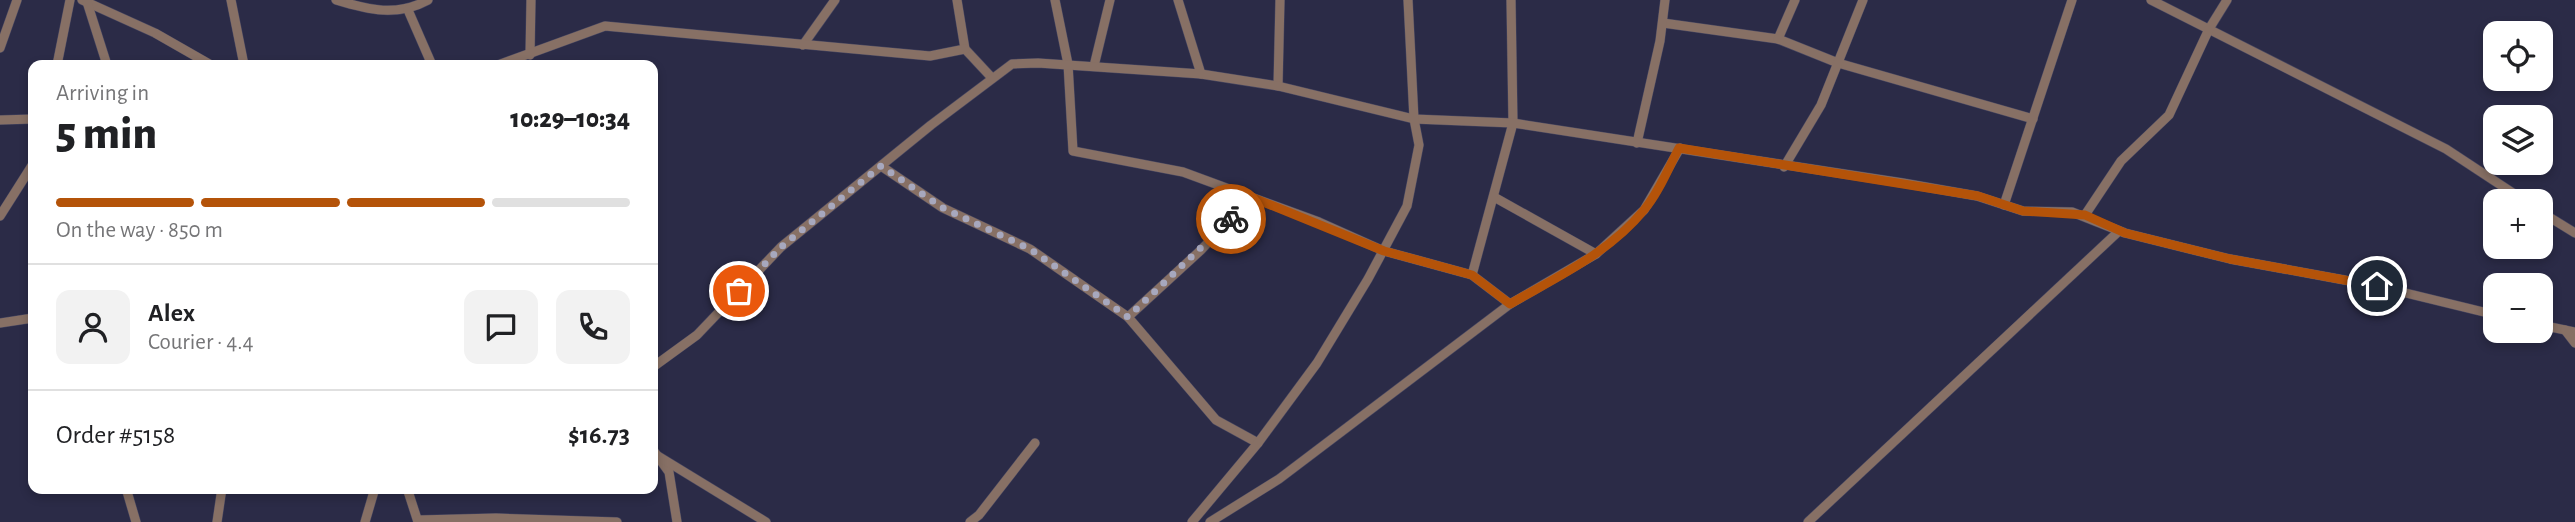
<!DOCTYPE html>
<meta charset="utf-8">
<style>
:root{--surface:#fff;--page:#f2f2f2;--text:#202124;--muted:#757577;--line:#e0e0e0;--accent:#b45309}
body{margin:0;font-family:"Alegreya Sans",sans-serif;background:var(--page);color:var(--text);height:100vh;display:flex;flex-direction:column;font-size:26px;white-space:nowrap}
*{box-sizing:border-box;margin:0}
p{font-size:23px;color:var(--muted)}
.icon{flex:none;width:38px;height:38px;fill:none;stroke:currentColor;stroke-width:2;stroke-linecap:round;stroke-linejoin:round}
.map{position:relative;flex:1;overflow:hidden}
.panel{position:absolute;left:28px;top:60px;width:630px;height:434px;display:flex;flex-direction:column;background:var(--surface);border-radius:14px;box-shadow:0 4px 10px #0003}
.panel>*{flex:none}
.tools{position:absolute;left:2483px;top:21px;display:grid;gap:14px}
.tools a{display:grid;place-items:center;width:70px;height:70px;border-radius:14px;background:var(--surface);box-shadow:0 4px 10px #0003;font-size:35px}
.pin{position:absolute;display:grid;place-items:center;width:60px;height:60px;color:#fff;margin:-30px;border:4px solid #fff;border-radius:50%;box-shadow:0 2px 7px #0007}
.courier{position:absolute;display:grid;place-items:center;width:70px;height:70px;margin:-35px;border:5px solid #b45309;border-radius:50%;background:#fff;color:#222;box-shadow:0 2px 9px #0007}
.summary em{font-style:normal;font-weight:800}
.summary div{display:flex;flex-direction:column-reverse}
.summary{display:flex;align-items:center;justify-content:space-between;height:119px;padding:0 28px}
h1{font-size:46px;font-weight:800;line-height:52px}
.bar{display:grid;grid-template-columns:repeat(4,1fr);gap:10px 7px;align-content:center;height:84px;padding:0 28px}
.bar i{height:9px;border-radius:5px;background:var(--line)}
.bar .selected{background:var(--accent)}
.bar p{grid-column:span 4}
.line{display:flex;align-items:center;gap:18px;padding:0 28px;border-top:2px solid var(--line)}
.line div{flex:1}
.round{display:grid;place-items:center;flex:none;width:74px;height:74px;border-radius:14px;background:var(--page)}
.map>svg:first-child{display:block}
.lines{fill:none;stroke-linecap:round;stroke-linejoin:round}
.minor-casing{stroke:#464661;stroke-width:10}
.minor{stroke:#877065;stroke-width:9}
.done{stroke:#a7a8be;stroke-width:7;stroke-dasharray:0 12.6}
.route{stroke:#b45309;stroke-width:9}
</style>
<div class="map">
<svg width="2575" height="522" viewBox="0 0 2575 522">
<rect width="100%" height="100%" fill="#2b2b47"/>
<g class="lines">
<g class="minor-casing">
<g id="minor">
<polyline points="82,0 155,33 211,65"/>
<polyline points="231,0 244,65"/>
<path d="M336,0C369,10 397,17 428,0"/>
<polyline points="957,0 965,49 992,78"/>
<polyline points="1055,0 1068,64 1073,151 1183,172 1319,222 1384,251 1472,275 1510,304"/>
<polyline points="1178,0 1201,74"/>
<polyline points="2151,0 2446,149 2525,201"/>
<polyline points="87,2 107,65"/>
<polyline points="408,10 432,65"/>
<polyline points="1663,23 1778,39 1795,0"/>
<polyline points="1778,39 1838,63 2033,119"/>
<polyline points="803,45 835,0"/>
<polyline points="0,48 17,0"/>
<polyline points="530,55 531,0"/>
<polyline points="57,65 70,0"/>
<polyline points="498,65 605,26 930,56 965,49"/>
<polyline points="1094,66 1110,0"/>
<polyline points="1278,86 1280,0"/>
<polyline points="0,120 33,119"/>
<polyline points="1637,143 1660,41 1665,0"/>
<polyline points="881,166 943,208 1030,249 1128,317 1216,420 1258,443"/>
<polyline points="1784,167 1821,105 1863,0"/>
<polyline points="1494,197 1596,254"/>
<polyline points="2004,205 2072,0"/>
<polyline points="2541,212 2575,233"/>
<polyline points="2085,215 2121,161 2169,115 2209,29 2227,0"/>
<polyline points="0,216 33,164"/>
<polyline points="1472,275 1513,123 1511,0"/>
<polyline points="1128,317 1201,250 1251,197"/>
<polyline points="0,323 33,318"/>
<polyline points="2541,325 2575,332"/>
<polyline points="2565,330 2575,343"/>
<polyline points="653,367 697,335 781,247 931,125 1012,64 1038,63 1201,74 1278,86 1414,119 1513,123 1903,183 1977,196 2023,211 2072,212 2125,233 2230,259 2377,286 2496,315"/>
<polyline points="653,450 669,472 677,522"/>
<polyline points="658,456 766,522"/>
<polyline points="126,488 136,522"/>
<polyline points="407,488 418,522"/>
<polyline points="418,520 496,518 617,522"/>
<polyline points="217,522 222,488"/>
<polyline points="365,522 375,488"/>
<polyline points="970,522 979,515 1035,443"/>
<polyline points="1192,522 1258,443 1317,363 1368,279 1407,206 1419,145 1414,119 1408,0"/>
<polyline points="1210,522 1279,479 1510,304 1596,254 1644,210 1680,148"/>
<polyline points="1808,522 2119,231"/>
</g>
</g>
<use href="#minor" class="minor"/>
</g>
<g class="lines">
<polyline class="done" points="739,291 781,247 881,166 943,208 1030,249 1128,317 1231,219"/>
<path class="route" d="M1231,219L1251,197L1384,251L1472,275L1510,304C1557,277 1609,253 1644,210C1659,192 1668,169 1679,148L1978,196L2023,211L2085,215L2125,233L2230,259L2377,286"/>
</g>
</svg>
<div class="tools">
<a><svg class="icon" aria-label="locate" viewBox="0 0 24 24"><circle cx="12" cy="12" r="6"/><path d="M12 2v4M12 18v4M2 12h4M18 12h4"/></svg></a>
<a><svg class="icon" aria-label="layers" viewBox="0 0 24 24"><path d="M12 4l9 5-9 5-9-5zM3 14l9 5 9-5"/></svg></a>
<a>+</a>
<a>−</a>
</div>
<div class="pin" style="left:739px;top:291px;background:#ea580c"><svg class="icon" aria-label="bag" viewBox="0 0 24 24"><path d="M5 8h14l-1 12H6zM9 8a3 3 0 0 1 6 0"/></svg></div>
<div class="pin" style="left:2377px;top:286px;background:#1f2937"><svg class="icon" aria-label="home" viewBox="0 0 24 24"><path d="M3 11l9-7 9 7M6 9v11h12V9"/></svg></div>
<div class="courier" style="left:1231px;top:219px"><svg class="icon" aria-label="bike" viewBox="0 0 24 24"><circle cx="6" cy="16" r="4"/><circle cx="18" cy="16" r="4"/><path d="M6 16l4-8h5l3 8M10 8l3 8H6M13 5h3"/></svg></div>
<section class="panel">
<div class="summary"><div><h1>5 min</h1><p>Arriving in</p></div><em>10:29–10:34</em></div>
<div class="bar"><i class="selected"></i><i class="selected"></i><i class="selected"></i><i></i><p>On the way · 850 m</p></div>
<div class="line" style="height:126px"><a class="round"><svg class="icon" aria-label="person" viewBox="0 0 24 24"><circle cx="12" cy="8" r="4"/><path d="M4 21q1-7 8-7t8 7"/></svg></a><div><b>Alex</b><p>Courier · 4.4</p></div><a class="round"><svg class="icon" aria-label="chat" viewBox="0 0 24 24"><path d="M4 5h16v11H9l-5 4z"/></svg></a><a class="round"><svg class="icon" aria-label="phone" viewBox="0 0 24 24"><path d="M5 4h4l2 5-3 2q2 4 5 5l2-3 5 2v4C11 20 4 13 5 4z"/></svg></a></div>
<div class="line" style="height:91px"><div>Order #5158</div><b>$16.73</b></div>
</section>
</div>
